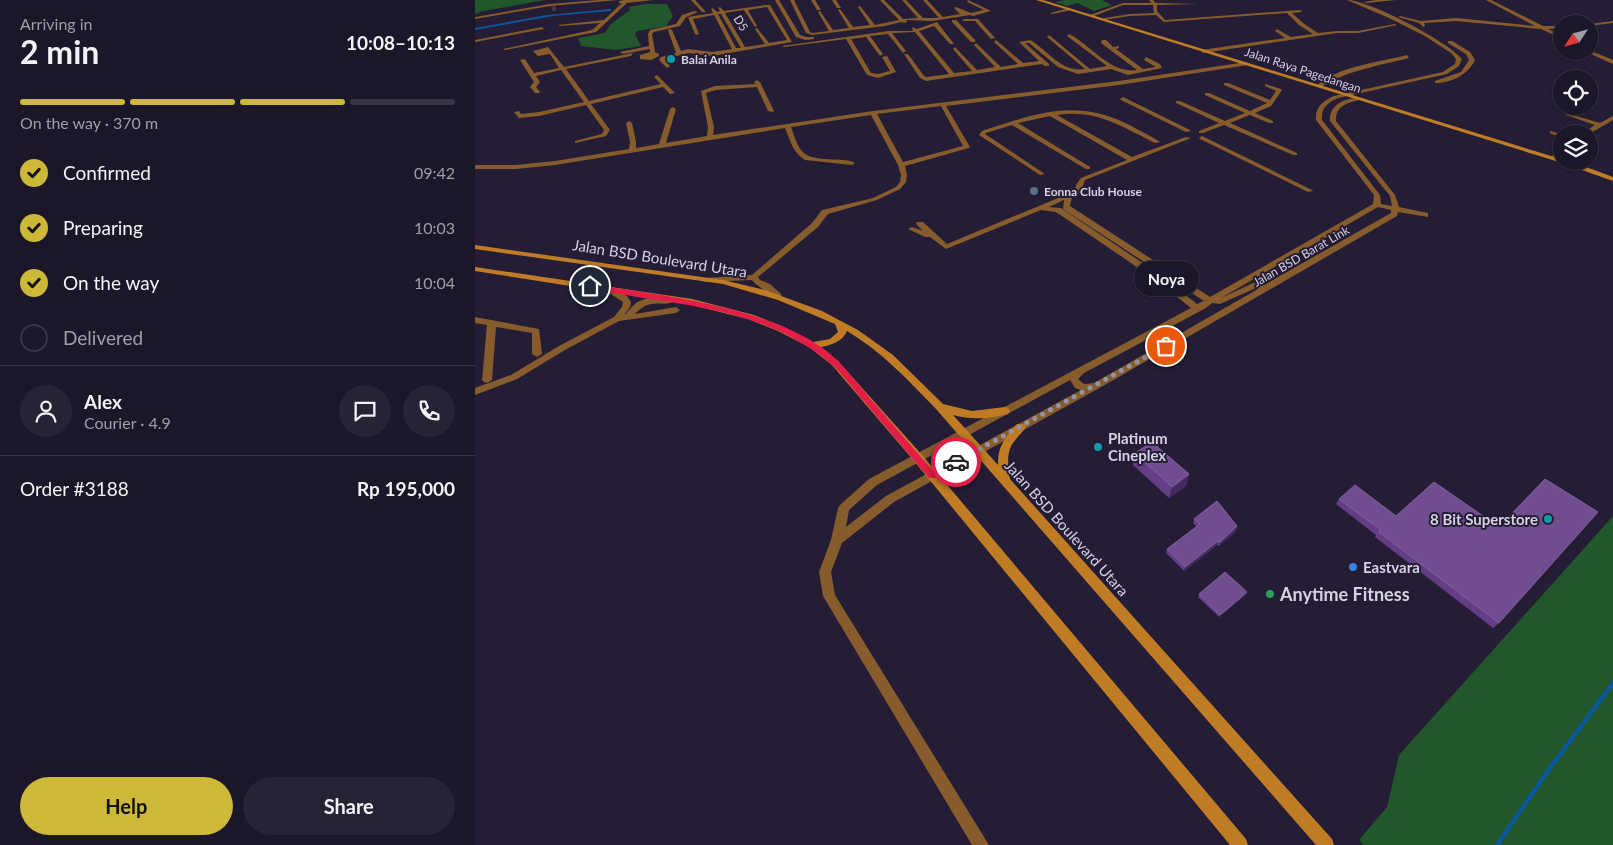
<!DOCTYPE html>
<meta charset="utf-8">
<style>
:root{--surface:#1b1628;--page:#282334;--text:#f1f3f6;--muted:#a09fa8;--line:#393545;--accent:#ceb837}
body{margin:0;font-family:Lato,sans-serif;background:var(--page);color:var(--text);height:100vh;display:flex;flex-direction:column;font-size:19px;white-space:nowrap}
*{box-sizing:border-box;margin:0}
p{font-size:16px;color:var(--muted)}
.icon{flex:none;width:28px;height:28px;fill:none;stroke:currentColor;stroke-width:2;stroke-linecap:round;stroke-linejoin:round}
.map{position:relative;flex:1;overflow:hidden}
.panel{display:flex;flex-direction:column;background:var(--surface);width:475px}
.panel>*{flex:none}
.needle{width:32px;rotate:234deg}
.fabs{position:absolute;left:1078px;top:15px;display:grid;gap:10px}
.fabs a{display:grid;place-items:center;width:45px;height:45px;border-radius:50%;background:var(--surface);box-shadow:0 1px 4px #0004,0 0 0 1px var(--line);font-size:25px}
.pin{position:absolute;display:grid;place-items:center;width:42px;height:42px;color:#fff;margin:-21px;border:2px solid #fff;border-radius:50%;box-shadow:0 1px 5px #0007}
.courier{position:absolute;display:grid;place-items:center;width:50px;height:50px;margin:-25px;border:4px solid #e11d48;border-radius:50%;background:#fff;color:#222;box-shadow:0 1px 6px #0007}
.bubble{position:absolute;height:35px;border-radius:18px;background:var(--surface);box-shadow:0 1px 4px #0004,0 0 0 1px var(--line);font-size:16px;font-weight:700;line-height:35px;text-align:center}
.summary em{font-style:normal;font-weight:700}
.summary div{display:flex;flex-direction:column-reverse}
.summary{display:flex;align-items:center;justify-content:space-between;height:85px;padding:0 20px}
h1{font-size:32px;font-weight:700;line-height:38px}
.bar{display:grid;grid-template-columns:repeat(4,1fr);gap:8px 5px;align-content:center;height:60px;padding:0 20px}
.bar i{height:6px;border-radius:4px;background:var(--line)}
.bar .active{background:var(--accent)}
.bar p{grid-column:span 4}
.line{display:flex;align-items:center;gap:12px;padding:0 20px;border-top:1px solid var(--line)}
.line div{flex:1}
.round{display:grid;place-items:center;flex:none;width:52px;height:52px;border-radius:26px;background:var(--page)}
ol{padding:0 20px;list-style:none}
li{display:flex;align-items:center;gap:15px;height:55px}
li p{margin-inline-start:auto}
li .icon{padding:5px;border-radius:50%;background:var(--accent);color:#111;stroke-width:4}
li:last-child{color:var(--muted)}
li i{width:28px;height:28px;border:2px solid var(--line);border-radius:50%}
.action{display:flex;gap:10px;margin-top:auto;padding:10px 20px}
.action a{flex:1;height:58px;border-radius:30px;background:var(--accent);color:#111;font-size:20px;font-weight:700;line-height:58px;text-align:center}
.action a+a{background:var(--page);color:var(--text)}
main{display:flex;flex:1;min-height:0}
.map>svg:first-child{display:block}
.green{fill:#22562b}
.water{fill:#0c579a}
.lines{fill:none;stroke-linecap:round;stroke-linejoin:round}
.stream{stroke:#0c579a;stroke-width:4.5}
.street-tunnel{stroke:#3f384f;stroke-width:5;stroke-dasharray:5 2.5;stroke-linecap:butt}
.street{fill:#865c2c;fill-rule:evenodd}
.secondary{fill:#bf7c25;fill-rule:evenodd}
.wall{fill:#633d85}
.shaded-wall{fill:#442a61}
.building{fill:#6f4d8f;stroke:#7f629c}
.route{fill:#e11d48}
.done{stroke:#9793a5;stroke-width:5;stroke-dasharray:0 9}
.culture-dot{fill:#0f9aa8;stroke:#241d35;stroke-width:2}
.service-dot{fill:#5c6f8a;stroke:#241d35;stroke-width:2}
.shop-dot{fill:#3f7fe0;stroke:#241d35;stroke-width:2}
.leisure-dot{fill:#2e9e5b;stroke:#241d35;stroke-width:2}
.labels{text-anchor:middle;dominant-baseline:central;stroke-width:4;stroke-linejoin:round;paint-order:stroke}
.far-street-label{font-size:12px;fill:#d5d2e2;stroke:#241d35}
.far-poi-label{font-size:12px;font-weight:bold;fill:#d5d2e2;stroke:#241d35;text-anchor:start}
.street-label{font-size:15px;fill:#d5d2e2;stroke:#241d35}
.poi-label{font-size:15px;font-weight:bold;fill:#d5d2e2;stroke:#241d35;text-anchor:start}
.near-poi-label{font-size:18px;font-weight:bold;fill:#d5d2e2;stroke:#241d35;text-anchor:start}
</style>
<main>
<section class="panel">
<div class="summary"><div><h1>2 min</h1><p>Arriving in</p></div><em>10:08–10:13</em></div>
<div class="bar"><i class="active"></i><i class="active"></i><i class="active"></i><i></i><p>On the way · 370 m</p></div>
<ol>
<li><svg class="icon" aria-label="check" viewBox="0 0 24 24"><path d="M5 12l5 5 9-10"/></svg>Confirmed<p>09:42</p></li>
<li><svg class="icon" aria-label="check" viewBox="0 0 24 24"><path d="M5 12l5 5 9-10"/></svg>Preparing<p>10:03</p></li>
<li><svg class="icon" aria-label="check" viewBox="0 0 24 24"><path d="M5 12l5 5 9-10"/></svg>On the way<p>10:04</p></li>
<li><i></i>Delivered</li>
</ol>
<div class="line" style="height:90px"><a class="round"><svg class="icon" aria-label="person" viewBox="0 0 24 24"><circle cx="12" cy="8" r="4"/><path d="M4 21q1-7 8-7t8 7"/></svg></a><div><b>Alex</b><p>Courier · 4.9</p></div><a class="round"><svg class="icon" aria-label="chat" viewBox="0 0 24 24"><path d="M4 5h16v11H9l-5 4z"/></svg></a><a class="round"><svg class="icon" aria-label="phone" viewBox="0 0 24 24"><path d="M5 4h4l2 5-3 2q2 4 5 5l2-3 5 2v4C11 20 4 13 5 4z"/></svg></a></div>
<div class="line" style="height:65px"><div>Order #3188</div><b>Rp 195,000</b></div>
<div class="action"><a>Help</a><a>Share</a></div>
</section>
<div class="map">
<svg width="1138" height="845" viewBox="0 0 1138 845">
<rect width="100%" height="100%" fill="#241d35"/>
<g class="green">
<polygon points="0,0 70,0 4,12 5,13 0,14"/>
<polygon points="590,0 627,0 637,5 619,11 603,3 592,6 580,2"/>
<polygon points="170,4 192,4 198,16 191,26 162,31 160,34 166,46 141,50 106,46 103,38 130,33 136,24 155,10 154,7"/>
<polygon points="1138,516 1138,845 889,845 884,840 912,807 924,755"/>
</g>
<polygon class="water" points="136,9 136,11 78,16 0,30 0,28 72,15"/>
<g class="lines">
<polyline class="stream" points="1022,845 1075,768 1138,683"/>
<polyline class="street-tunnel" points="77,9 81,8"/>
<g class="street">
<polygon points="124,0 143,0 75,6 0,19 0,17 75,4"/>
<polygon points="150,0 178,0 152,3 121,32 30,50 28,49 117,30 125,23 85,26 83,25 129,20 147,3 144,3 144,1"/>
<polygon points="216,0 220,0 231,12 227,12"/>
<polygon points="300,0 304,0 325,35 331,37 339,37 339,39 330,40 321,37"/>
<polygon points="315,0 319,0 335,32 337,33 354,31 343,12 345,11 358,30 374,28 363,10 365,9 378,27 395,25 383,7 385,6 400,25 424,20 405,0 409,0 428,19 443,18 427,0 431,0 448,18 464,18 448,0 452,0 468,17 485,14 479,8 481,7 496,13 509,10 492,2 493,0 516,11 498,16 495,15 457,21 432,20 431,23 426,22 410,26 337,35 331,33"/>
<polygon points="336,0 340,0 346,10 342,10"/>
<polygon points="357,0 361,0 366,8 362,8"/>
<polygon points="674,0 678,0 681,3 724,4 682,5 682,11 690,20 825,10 827,12 817,13 828,23 843,33 862,31 883,31 920,24 922,25 883,33 862,33 728,53 726,50 810,38 800,31 802,29 816,37 838,34 824,25 812,13 689,22 681,15 655,16 628,20 630,18 655,14 679,13 678,5 648,5 619,16 615,15 648,3 676,3"/>
<path d="M872,0C894,0 972,41 987,59L984,66L972,74L863,98C852,103 846,108 847,120L905,195L906,204L917,206L915,196L855,121C854,105 869,98 884,98V100C872,103 860,106 861,121L920,195L924,207L953,213V217L923,212L922,216L628,386L419,502L367,543L356,572L360,595L514,845H497L348,596L344,572L356,540L363,508L365,505L394,479L716,308L678,278L581,212L566,210L471,249L455,237H450L433,229L437,227L448,231L441,224L442,222H448L472,244L600,191L601,185L606,178L652,160L575,116L543,123L615,167V169H611L537,125L511,133L510,134L570,174L565,175L504,135L507,131C566,112 604,97 662,129C669,133 678,137 685,142L680,143C645,126 622,109 582,115L657,157L711,137L716,138L610,180L605,193L597,197L595,206L735,297L898,204L899,195L841,120C840,107 848,101 859,96L968,72L980,64L981,59L976,53L950,36L914,18ZM589,200L588,209L729,301L722,304L684,274L586,208L574,207ZM903,207L916,210V213L789,285L781,283H778L746,298ZM781,288L783,289L619,383L609,384L603,379L609,373L731,308L737,303L745,304ZM595,380L600,388L606,390L411,496L371,527L374,510L402,485Z"/>
<polygon points="901,0 921,0 891,3 889,2"/>
<polygon points="1011,0 1016,0 1068,26 1086,26 1086,28 1073,29 1086,35 1086,38 1066,29 981,21 949,23 950,26 948,27 944,23 923,17 925,16 946,21 981,18 1060,26"/>
<path d="M290,5H295L317,42L237,56L213,53L190,59L195,66L192,68L184,60L186,57L201,53L193,30L195,29L197,30L206,51L213,49L237,52L257,49L239,15L218,19L224,34L222,35L220,34L213,17L238,13L236,9L238,8L242,12L245,11L243,8L245,7L249,11ZM292,7L312,40L294,43L282,28L280,29L290,44L270,47L250,13L269,10L280,27L282,26L273,10ZM243,14H246L266,48H261Z"/>
<polygon points="595,8 597,10 577,14 575,13"/>
<polygon points="219,11 223,12 211,17 205,26 179,32 177,34 180,52 184,54 184,56 176,60 165,59 165,55 175,52 175,49 148,54 145,52 174,46 173,34 175,30 201,24 207,15"/>
<polygon points="489,19 503,19 520,38 516,39 500,21 487,21"/>
<polygon points="477,20 481,20 500,40 500,42 496,42 477,22"/>
<polygon points="1138,21 1138,23 1114,26 1114,24"/>
<path d="M462,22L479,44H475L459,26L444,31L479,73L497,71L478,49L480,47L502,70L520,67L499,45L501,43L526,67L543,64L519,42L521,40L548,63L564,61L544,42L555,40C573,50 586,73 610,69L572,37L574,35L615,69L632,66L592,36L594,34C616,45 635,74 662,70L626,43L627,40H631L638,47L644,46V48L641,49L668,69L681,67L669,60L671,57L685,64L687,68L653,75L636,69L603,74L583,67L554,43H550L574,64V66H570L567,64L451,81L445,78L429,54H433L449,76L452,77L474,74L440,32L417,33L431,51L428,53L413,34L395,36L408,54L405,56L391,37L376,39L396,73L403,74L415,71L407,57L412,56L421,72L403,78L392,75L371,39L309,47L307,46L414,31H436L438,30L437,27L442,29Z"/>
<polygon points="67,27 69,29 0,42 0,40"/>
<path d="M973,41H977L995,52L1000,60C993,75 976,83 960,83V81L986,72L994,60L991,54L973,43Z"/>
<polygon points="73,47 89,67 158,53 156,56 91,69 114,101 186,84 179,77 182,75 200,93 195,94 188,87 116,104 135,130 131,136 100,143 100,141 127,134 129,130 111,105 64,116 44,118 39,112 44,111 46,114 64,112 109,102 86,70 61,76 65,82 61,87 65,92 64,93 60,93 55,87 59,82 45,60 50,59 59,73 84,68 75,54 63,56 58,51"/>
<polygon points="1114,50 1138,60 1138,64 1109,51"/>
<path d="M932,55L934,58C903,66 873,70 846,87L841,86C866,65 902,63 932,55Z"/>
<path d="M771,62L773,65L644,85L471,106L495,147L494,148L430,166L432,175L431,182L425,189L402,200L353,214L343,227L283,277L285,280L295,284L306,294L307,296L303,299C299,297 278,283 277,280L230,282L226,280L230,278L277,275L337,223L347,210L398,198L421,187L425,182L426,175L423,165L396,115L316,127C319,135 321,143 326,150C335,163 364,157 379,162V164L377,165L330,160C318,153 315,140 310,128L80,165L41,169H0V165H41L80,161L154,149L155,142L151,123L154,121L157,123L161,142V148L184,144L195,109L198,107L201,109L191,143L232,136L233,127L226,91L240,86L280,84L279,82L282,80L285,82L299,111L298,112L293,111L282,87L241,90L231,93L239,127L238,135L398,111L644,81ZM466,106L488,146L428,162L402,114Z"/>
<polygon points="749,83 753,83 795,100 801,91 790,86 790,84 806,89 807,90 796,106 780,113 798,121 798,123 794,123 775,115 755,123 822,153 822,155 818,155 749,125 728,133 724,133 724,131 744,123 701,103 701,101 705,101 750,121 770,113 730,95 730,93 734,93 775,111 792,103 749,85"/>
<polygon points="648,97 715,130 716,131 711,132 646,100 645,99"/>
<polygon points="1091,113 1125,123 1138,116 1138,120 1114,134 1106,134 1120,125 1091,115"/>
<polygon points="1075,131 1086,134 1086,138 1075,133"/>
<polygon points="727,136 837,190 838,191 833,192 725,139 724,138"/>
<polygon points="1086,148 1086,153 1080,159 1076,159 1076,157"/>
<path d="M134,286L152,296L156,302L155,307L149,315C153,312 156,307 160,304C169,297 193,293 202,300C190,309 176,296 160,314L201,307L205,310L201,313L144,321L90,350L42,379L0,395V388L36,375L84,346L139,317L147,307L148,302L131,291V287Z"/>
<polygon points="0,317 64,329 67,354 62,357 57,354 57,333 21,327 17,380 12,383 9,382 7,380 12,325 0,323"/>
</g>
<g class="secondary">
<polygon points="561,0 568,0 1086,159 1086,161 1095,161 1138,177 1138,181 1087,163"/>
<path d="M0,245L248,280L290,290L347,311L383,330L418,355L468,404L497,411L530,407L533,408L535,411L533,414C515,419 496,420 478,415L523,465C522,448 530,437 542,424H550L551,427C547,433 542,437 538,443C531,453 533,467 535,479L857,839L859,845H841L461,409C433,380 406,351 372,331C368,341 357,345 346,347L363,361L447,455L771,839L773,845H755L439,461L357,365L334,347L303,331L273,319L217,305L0,271V267L217,299L279,315L309,327L338,342L355,339L363,332L360,324L303,300L248,284L0,249Z"/>
</g>
</g>
<g class="wall">
<polygon points="660,453 714,474 711,486 694,498 658,465"/>
<polygon points="880,485 1024,623 1018,628 900,537 901,535 861,504 864,499"/>
<polygon points="719,519 762,526 761,531 744,546 742,545 709,571 691,553 692,549 722,527 718,523"/>
<polygon points="724,594 771,594 744,617 723,597"/>
</g>
<g class="shaded-wall">
<polygon points="714,474 711,486 694,498 697,487"/>
<polygon points="762,526 761,531 744,546 745,542"/>
<polygon points="743,541 742,545 709,571 710,567"/>
<polygon points="772,592 771,594 744,617 745,615"/>
</g>
<g class="building">
<polygon points="677,442 714,474 697,487 660,453"/>
<polygon points="1070,479 1123,512 1024,623 904,532 906,530 864,499 880,485 921,516 959,482 1024,527"/>
<polygon points="742,501 762,526 745,542 743,541 710,567 692,549 725,524 719,519"/>
<polygon points="750,572 772,592 745,615 724,594"/>
</g>
<path class="route" d="M115,284C189,296 307,307 363,361C374,372 383,384 393,396C415,421 436,446 458,471L478,459L481,458L485,462L460,478H454C432,452 410,426 388,400C377,388 367,373 355,363C284,304 197,306 112,288L111,286Z"/>
<g class="lines">
<polyline class="done" points="481,462 691,346"/>
</g>
<g class="culture-dot">
<circle cx="196" cy="59" r="5"/>
<circle cx="623" cy="447" r="5"/>
<circle cx="1073" cy="519" r="5"/>
</g>
<circle class="service-dot" cx="559" cy="191" r="5"/>
<circle class="shop-dot" cx="878" cy="567" r="5"/>
<circle class="leisure-dot" cx="795" cy="594" r="5"/>
<g class="labels">
<g class="far-street-label">
<text transform="translate(266 23) rotate(59)">D5</text>
<text transform="translate(828 70) rotate(18)">Jalan Raya Pagedangan</text>
<text transform="translate(826 256) rotate(-30)">Jalan BSD Barat Link</text>
</g>
<g class="far-poi-label">
<text x="206" y="59">Balai Anila</text>
<text x="569" y="191">Eonna Club House</text>
</g>
<g class="street-label">
<text transform="translate(185 258) rotate(9)">Jalan BSD Boulevard Utara</text>
<text transform="translate(592 528) rotate(48)">Jalan BSD Boulevard Utara</text>
</g>
<g class="poi-label">
<text x="633" y="438">Platinum<tspan x="633" dy="17">Cineplex</tspan></text>
<text x="1063" y="519" text-anchor="end">8 Bit Superstore</text>
<text x="888" y="567">Eastvara</text>
</g>
<g class="near-poi-label">
<text x="805" y="594">Anytime Fitness</text>
</g>
</g>
</svg>
<div class="fabs">
<a><svg class="needle" viewBox="-14 -14 28 28"><path d="M0-13l5 13h-10z" fill="#e53935"/><path d="M0 13l5-13h-10z" fill="#a09fa8"/></svg></a>
<a><svg class="icon" aria-label="locate" viewBox="0 0 24 24"><circle cx="12" cy="12" r="6"/><path d="M12 2v4M12 18v4M2 12h4M18 12h4"/></svg></a>
<a><svg class="icon" aria-label="layers" viewBox="0 0 24 24"><path d="M12 4l9 5-9 5-9-5zM3 14l9 5 9-5"/></svg></a>
</div>
<div class="pin" style="left:691px;top:346px;background:#ea580c"><svg class="icon" aria-label="bag" viewBox="0 0 24 24"><path d="M5 8h14l-1 12H6zM9 8a3 3 0 0 1 6 0"/></svg></div>
<div class="pin" style="left:115px;top:286px;background:#1f2937"><svg class="icon" aria-label="home" viewBox="0 0 24 24"><path d="M3 11l9-7 9 7M6 9v11h12V9"/></svg></div>
<div class="courier" style="left:481px;top:462px"><svg class="icon" aria-label="car" viewBox="0 0 24 24"><path d="M5 17H2v-5l4-1 3-4h7l3 4 3 1v5h-3M9 17h6M6 11h13"/><circle cx="7" cy="17" r="2"/><circle cx="17" cy="17" r="2"/></svg></div>
<div class="bubble" style="left:659px;top:261px;width:65px">Noya</div>
</div>
</main>
